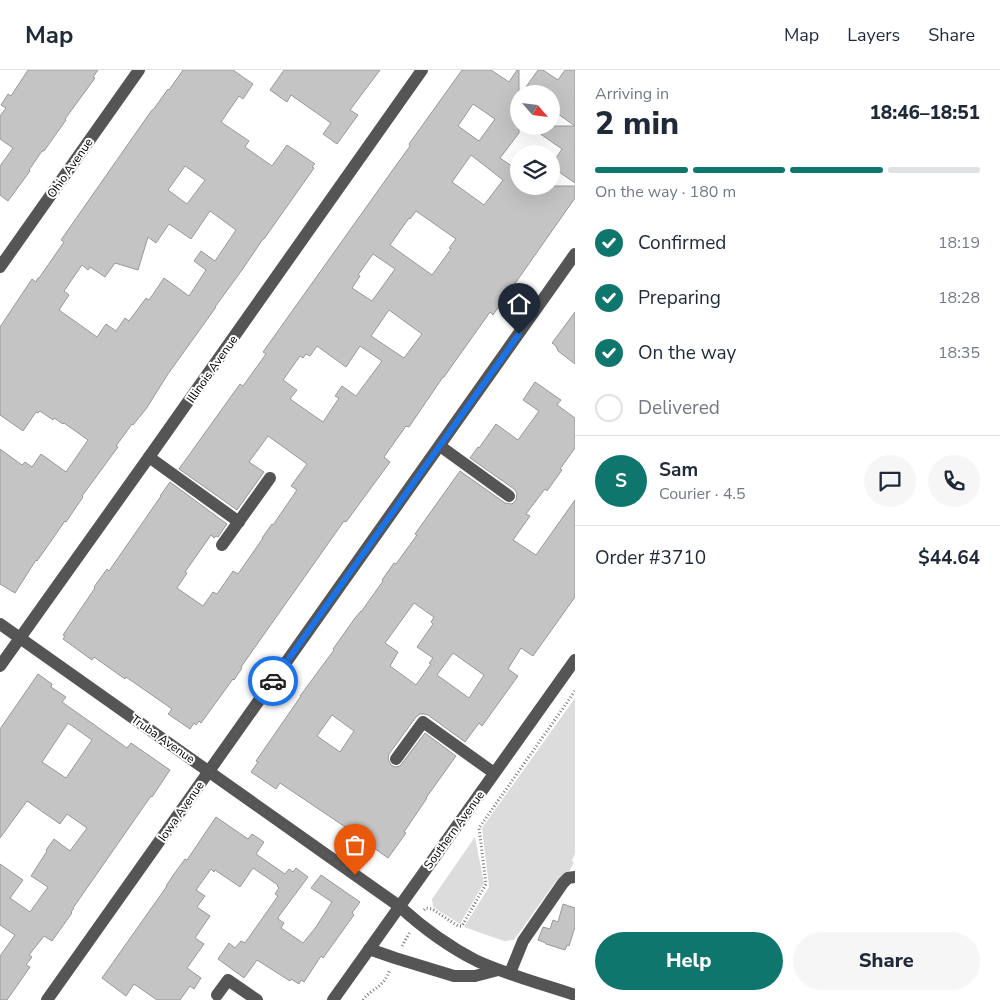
<!DOCTYPE html>
<meta charset="utf-8">
<style>
:root{--surface:#fff;--page:#f6f6f7;--text:#1f2937;--muted:#747a83;--line:#e0e1e3;--accent:#0f766e}
body{margin:0;font-family:"Nunito Sans",sans-serif;background:var(--page);color:var(--text);height:100vh;display:flex;flex-direction:column;font-size:19px;white-space:nowrap}
*{box-sizing:border-box;margin:0}
p{font-size:16px;color:var(--muted)}
.icon{flex:none;width:28px;height:28px;fill:none;stroke:currentColor;stroke-width:2;stroke-linecap:round;stroke-linejoin:round}
.map{position:relative;flex:1;overflow:hidden}
.panel{display:flex;flex-direction:column;background:var(--surface);width:425px}
.panel>*{flex:none}
.needle{width:32px;rotate:118deg}
.buttons{position:absolute;left:510px;top:15px;display:grid;gap:10px}
.buttons a{display:grid;place-items:center;width:50px;height:50px;border-radius:50%;background:var(--surface);box-shadow:0 5px 20px #0002;font-size:25px}
.pin{position:absolute;display:grid;place-items:center;width:42px;height:42px;color:#fff;margin:-51px -21px;border-radius:50% 50% 50% 0;rotate:-45deg;box-shadow:0 0 5px #0007}
.pin .icon{rotate:45deg}
.courier{position:absolute;display:grid;place-items:center;width:50px;height:50px;margin:-25px;border:4px solid #1a73e8;border-radius:50%;background:#fff;color:#222;box-shadow:0 1px 6px #0007}
.overview em{font-style:normal;font-weight:800}
.overview div{display:flex;flex-direction:column-reverse}
.overview{display:flex;align-items:center;justify-content:space-between;height:85px;padding:0 20px}
h1{font-size:32px;font-weight:800;line-height:38px}
.bar{display:grid;grid-template-columns:repeat(4,1fr);gap:8px 5px;align-content:center;height:60px;padding:0 20px}
.bar i{height:6px;border-radius:4px;background:var(--line)}
.bar .selected{background:var(--accent)}
.bar p{grid-column:span 4}
.line{display:flex;align-items:center;gap:12px;padding:0 20px;border-top:1px solid var(--line)}
.line div{flex:1}
.round{display:grid;place-items:center;flex:none;width:52px;height:52px;border-radius:26px;background:var(--page)}
ol{padding:0 20px;list-style:none}
li{display:flex;align-items:center;gap:15px;height:55px}
li p{margin-inline-start:auto}
li .icon{padding:5px;border-radius:50%;background:var(--accent);color:#fff;stroke-width:4}
li:last-child{color:var(--muted)}
li i{width:28px;height:28px;border:2px solid var(--line);border-radius:50%}
.primary-button{display:flex;gap:10px;margin-top:auto;padding:10px 20px}
.primary-button a{flex:1;height:58px;border-radius:30px;background:var(--accent);color:#fff;font-size:20px;font-weight:800;line-height:58px;text-align:center}
.primary-button a+a{background:var(--page);color:var(--text)}
header{display:flex;align-items:center;gap:30px;box-sizing:border-box;height:70px;padding:0 25px;background:var(--surface);border-bottom:1px solid var(--line)}
header strong{font-size:24px}
nav{display:flex;gap:28px;margin-inline-start:auto;font-size:18px}
main{display:flex;flex:1;min-height:0}
.map>svg:first-child{display:block}
.green{fill:#dcdcdc}
.building{fill:#c4c4c4;stroke:#999;fill-rule:evenodd}
.lines{fill:none;stroke-linecap:round;stroke-linejoin:round}
.path{stroke:#777;stroke-width:3;stroke-dasharray:1 2.5;stroke-linecap:butt}
.minor{stroke:#555;stroke-width:12}
.done{stroke:#595959;stroke-width:5;stroke-dasharray:0 9}
.route{stroke:#1a73e8;stroke-width:6}
.labels{text-anchor:middle;dominant-baseline:central;stroke-width:4;stroke-linejoin:round;paint-order:stroke}
.street-label{font-size:12px;fill:#000;stroke:#fff}
</style>
<header>
<strong>Map</strong>
<nav><a>Map</a><a>Layers</a><a>Share</a></nav>
</header>
<main>
<div class="map">
<svg width="575" height="930" viewBox="0 0 575 930">
<rect width="100%" height="100%" fill="#fff"/>
<g class="green">
<polygon points="575,628 575,784 572,791 574,792 568,804 559,808 556,811 514,870 504,871 464,857 489,817 482,758"/>
<polygon points="475,767 484,813 460,854 433,837 432,829"/>
</g>
<g class="building">
<polygon points="28,0 98,0 93,7 95,8 65,49 66,50 44,81 42,81 29,100 30,101 8,131 0,125 0,96 13,78 0,69 0,46 6,38 1,35 8,24 11,26"/>
<path d="M183,0H233L253,14L243,29L239,26L221,52L249,71L245,77L272,96L287,75L315,94L312,97L314,98L264,169H263L242,200L215,237H216L168,304L146,339L133,355L132,354L116,376L118,377L82,426L83,427L66,452L65,451L37,491L36,490L15,523L0,514V379L22,395L25,392L32,397L41,384L66,402L88,370L64,353L63,354L54,348L53,350L40,341L38,343L36,342L23,361L0,345V257L32,209L36,212L38,208H39L64,172L61,170L140,57L152,40H153L168,19L169,20ZM185,96L205,110L187,134L168,120ZM210,141L236,160L215,191L201,181L194,191L206,200L189,226L164,208L149,230L146,228L129,251L125,248L116,261L106,254L97,267L59,240L69,225L64,221L82,195L88,200L90,197L105,207L115,193L138,200L148,167L156,173L169,154L191,169Z"/>
<polygon points="284,0 380,0 350,40 358,45 337,74 323,64 331,53 291,25 287,32 270,20"/>
<path d="M462,0H491L509,12L517,0H519V63L500,88L519,101V116H575V128L493,245L490,242L444,307H443L413,351L409,357L406,356L384,387L390,392L346,452L344,451L241,597L242,598L234,610L233,609L201,653L199,651L196,655L194,653L190,659L168,644L172,639L126,607L125,609L94,587L92,590L63,569L65,566L63,565L95,518L94,517L107,499L109,501L161,426H160L170,412L227,454L218,467L216,466L214,468L211,465L185,502L187,503L177,518L203,536L213,522L217,524L233,501L238,504L263,468H262L272,454L273,455L297,420L291,416L307,394L268,366L249,392L264,402L237,440L179,399L240,314L243,316L266,284L263,282L392,101L410,76L409,74ZM473,34L495,49L479,71L458,56ZM471,85L503,110L484,135L452,112ZM416,141L456,169L449,178L451,179L432,205L390,175L409,148L410,149ZM373,184L395,199L372,231L352,218L360,206L358,205ZM389,240L422,264L404,288L371,266ZM317,276L346,297L360,276L382,291L356,326L342,316L335,326L339,328L323,352L290,329L297,320L283,310L300,286L303,288L306,284L310,286Z"/>
<polygon points="538,0 543,0 558,10 565,0 575,0 575,56 551,39 551,24 536,24 526,17"/>
<polygon points="529,56 575,56 575,113 556,100 559,95 554,91 562,79"/>
<polygon points="575,242 575,294 558,281 556,276 552,273"/>
<path d="M535,312L561,330L557,335L575,348V378L560,399L562,400L547,421L545,419L526,444L530,446L513,470L536,485L575,430V527L533,586L521,578L508,599L518,606L482,656L479,653L465,672L428,645L424,644H420L416,647L389,684L388,689L391,695L395,697L400,696L425,663L456,686L426,728H427L404,762L406,763L388,788L371,776L372,775L280,713L276,719L251,702L258,692L256,691L301,626H300L334,580L333,579L355,548L361,541V542L383,511L382,510L394,493L396,494L417,465L415,464L460,401L505,433L512,434L516,430L517,423L514,419L470,388L478,377L479,378L496,354L518,370L539,341L523,330ZM414,533L434,547L431,552L433,554L417,577L433,588L429,593L431,594L416,615L390,596L398,582L385,573ZM453,583L484,605L469,628L437,605ZM332,645L354,661L340,682L317,666Z"/>
<path d="M38,604L52,614L51,617L66,627L62,632L127,678L131,673L170,700L152,727L151,726L73,838H74L71,842L72,843L52,871L44,866L29,885L32,887L26,895L30,897L7,930H0V886L15,865L0,855V794L23,810L10,828L30,842L48,817L31,806L47,781L46,780L54,769L70,781L87,758L67,744L60,754L27,731L0,768V659ZM68,653L92,670L66,708L42,692Z"/>
<polygon points="216,747 248,769 252,764 264,772 256,784 285,804 289,799 293,802 296,798 308,807 279,846 278,849 284,853 281,858 303,873 316,857 332,832 311,818 321,805 360,832 352,843 354,845 323,888 321,886 304,912 301,910 299,914 291,909 290,911 257,890 244,908 218,889 229,873 235,878 241,871 245,873 278,826 275,824 279,818 277,816 278,815 253,798 240,817 215,800 214,802 211,799 196,820 205,826 197,837 210,846 195,868 204,874 187,898 201,908 194,919 190,916 180,930 157,930 134,914 126,926 102,908 167,816 166,816 174,804 185,789 187,790"/>
<polygon points="563,834 575,838 575,857 569,876 567,875 565,880 546,874 546,873 538,870 543,857 550,859 553,850 558,852"/>
</g>
<g class="lines">
<g class="path">
<polyline points="424,840 426,838 432,839 458,856 462,856 486,814 479,758 575,621"/>
<polyline points="402,876 410,862"/>
<path d="M363,930C373,917 384,918 390,899"/>
</g>
<g class="minor">
<polyline points="0,197 139,0"/>
<polyline points="440,376 509,426"/>
<polyline points="149,387 239,452"/>
<polyline points="222,475 270,408"/>
<path d="M0,554L399,836C422,857 449,877 477,891C508,905 542,914 575,925"/>
<polyline points="0,596 149,387 422,0"/>
<polyline points="396,689 423,652 494,703"/>
<polyline points="369,879 395,888 454,906 475,906 498,900"/>
<polyline points="510,903 523,871 563,813 568,808 575,807"/>
<polyline points="217,925 228,910 257,930"/>
<polyline points="47,930 575,184"/>
<polyline points="333,930 575,590"/>
</g>
</g>
<g class="lines">
<polyline class="done" points="273,611 208,702 355,805"/>
<polyline class="route" points="273,611 519,264"/>
</g>
<g class="labels">
<g class="street-label">
<text transform="translate(70 98) rotate(-55)">Ohio Avenue</text>
<text transform="translate(212 299) rotate(-55)">Illinois Avenue</text>
<text transform="translate(163 669) rotate(35)">Truba Avenue</text>
<text transform="translate(181 741) rotate(-55)">Iowa Avenue</text>
<text transform="translate(454 760) rotate(-54)">Southern Avenue</text>
</g>
</g>
</svg>
<div class="buttons">
<a><svg class="needle" viewBox="-14 -14 28 28"><path d="M0-13l5 13h-10z" fill="#e53935"/><path d="M0 13l5-13h-10z" fill="#747a83"/></svg></a>
<a><svg class="icon" aria-label="layers" viewBox="0 0 24 24"><path d="M12 4l9 5-9 5-9-5zM3 14l9 5 9-5"/></svg></a>
</div>
<div class="pin" style="left:355px;top:805px;background:#ea580c"><svg class="icon" aria-label="bag" viewBox="0 0 24 24"><path d="M5 8h14l-1 12H6zM9 8a3 3 0 0 1 6 0"/></svg></div>
<div class="pin" style="left:519px;top:264px;background:#1f2937"><svg class="icon" aria-label="home" viewBox="0 0 24 24"><path d="M3 11l9-7 9 7M6 9v11h12V9"/></svg></div>
<div class="courier" style="left:273px;top:611px"><svg class="icon" aria-label="car" viewBox="0 0 24 24"><path d="M5 17H2v-5l4-1 3-4h7l3 4 3 1v5h-3M9 17h6M6 11h13"/><circle cx="7" cy="17" r="2"/><circle cx="17" cy="17" r="2"/></svg></div>
</div>
<section class="panel">
<div class="overview"><div><h1>2 min</h1><p>Arriving in</p></div><em>18:46–18:51</em></div>
<div class="bar"><i class="selected"></i><i class="selected"></i><i class="selected"></i><i></i><p>On the way · 180 m</p></div>
<ol>
<li><svg class="icon" aria-label="check" viewBox="0 0 24 24"><path d="M5 12l5 5 9-10"/></svg>Confirmed<p>18:19</p></li>
<li><svg class="icon" aria-label="check" viewBox="0 0 24 24"><path d="M5 12l5 5 9-10"/></svg>Preparing<p>18:28</p></li>
<li><svg class="icon" aria-label="check" viewBox="0 0 24 24"><path d="M5 12l5 5 9-10"/></svg>On the way<p>18:35</p></li>
<li><i></i>Delivered</li>
</ol>
<div class="line" style="height:90px"><b class="round" style="background:var(--accent);color:#fff">S</b><div><b>Sam</b><p>Courier · 4.5</p></div><a class="round"><svg class="icon" aria-label="chat" viewBox="0 0 24 24"><path d="M4 5h16v11H9l-5 4z"/></svg></a><a class="round"><svg class="icon" aria-label="phone" viewBox="0 0 24 24"><path d="M5 4h4l2 5-3 2q2 4 5 5l2-3 5 2v4C11 20 4 13 5 4z"/></svg></a></div>
<div class="line" style="height:65px"><div>Order #3710</div><b>$44.64</b></div>
<div class="primary-button"><a>Help</a><a>Share</a></div>
</section>
</main>
